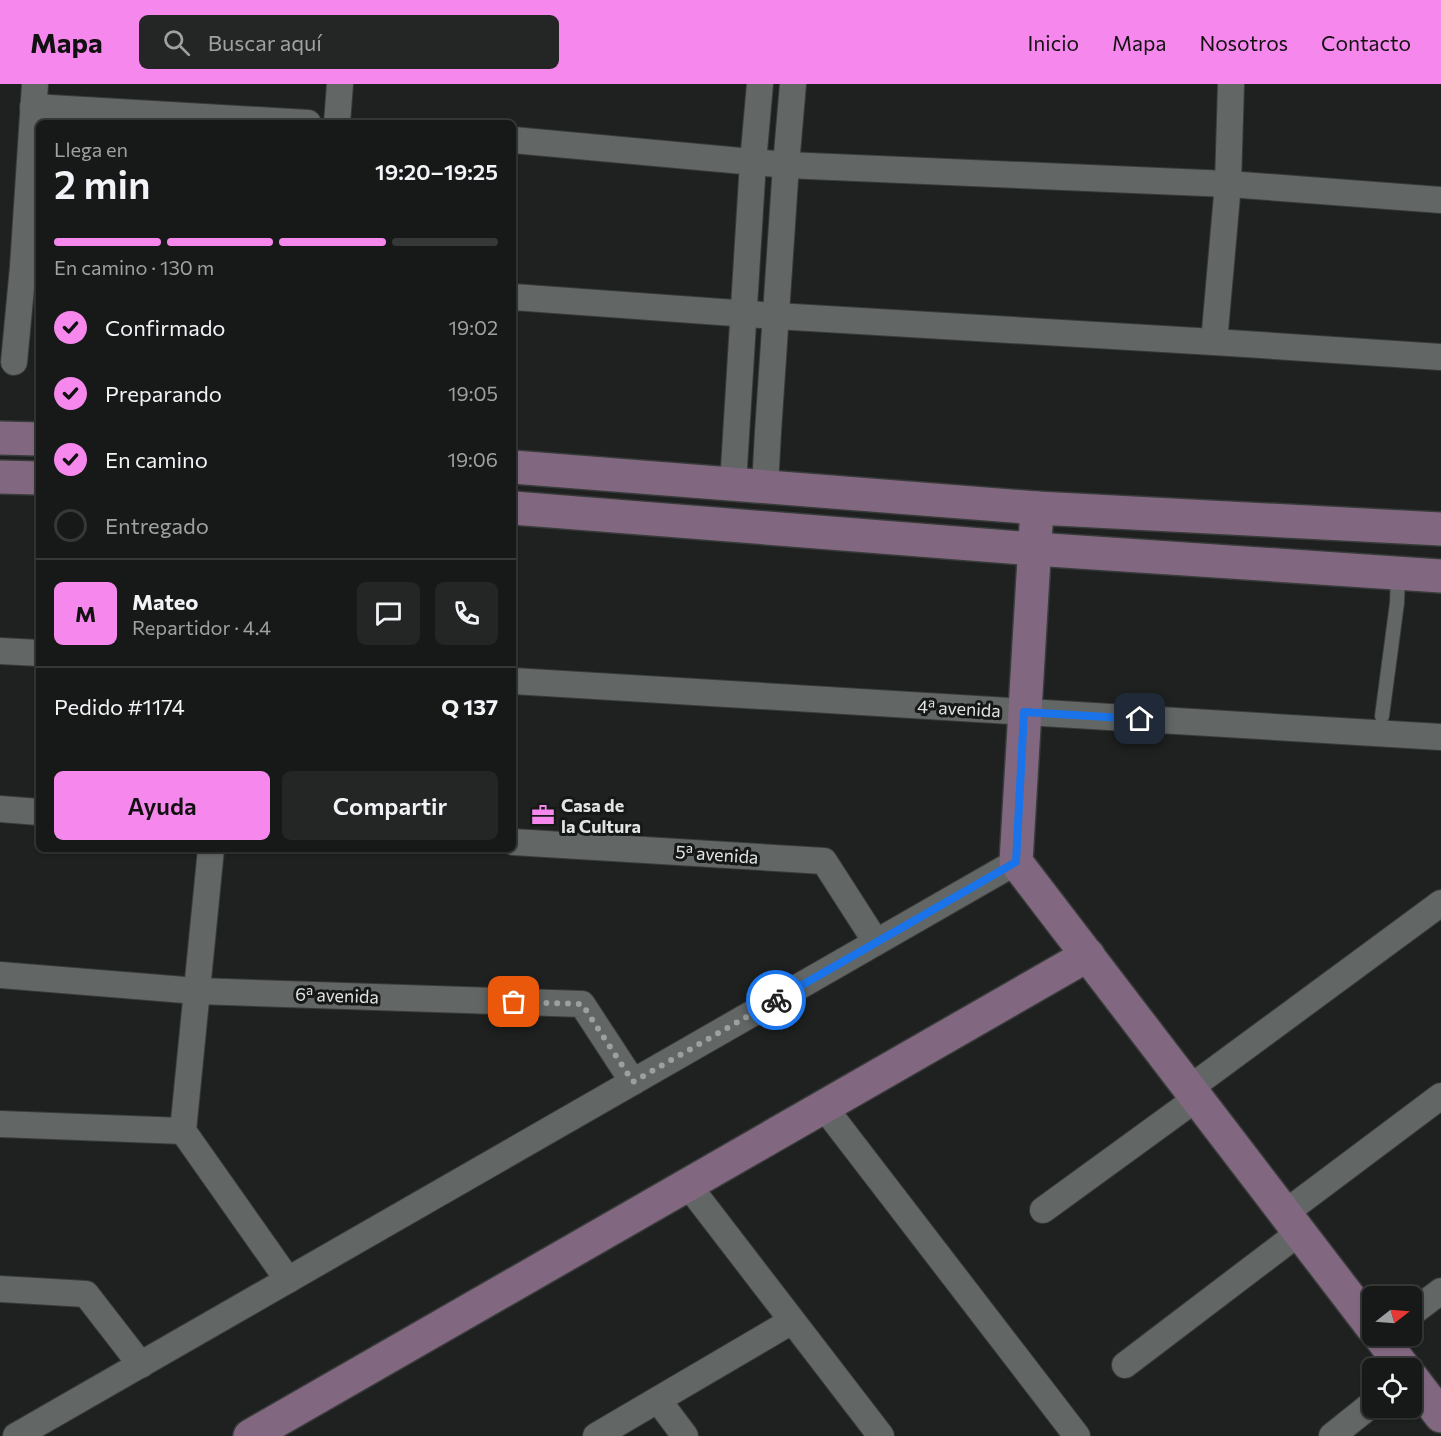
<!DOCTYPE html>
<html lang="es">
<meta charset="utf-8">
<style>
:root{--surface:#161917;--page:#232624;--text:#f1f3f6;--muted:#9ea0a1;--line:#353836;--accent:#f688ed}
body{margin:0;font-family:Commissioner,sans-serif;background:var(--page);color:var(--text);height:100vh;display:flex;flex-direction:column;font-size:22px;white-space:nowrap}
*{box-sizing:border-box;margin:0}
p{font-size:20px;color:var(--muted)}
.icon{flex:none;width:33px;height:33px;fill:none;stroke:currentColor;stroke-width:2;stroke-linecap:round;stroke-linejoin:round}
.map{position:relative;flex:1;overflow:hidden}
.drawer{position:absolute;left:36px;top:36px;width:480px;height:732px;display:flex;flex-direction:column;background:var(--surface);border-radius:9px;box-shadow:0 2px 4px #0004,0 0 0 2px var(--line)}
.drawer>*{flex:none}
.needle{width:39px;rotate:73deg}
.buttons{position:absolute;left:1362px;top:1202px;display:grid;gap:12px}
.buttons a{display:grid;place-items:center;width:60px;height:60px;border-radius:9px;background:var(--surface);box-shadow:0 2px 4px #0004,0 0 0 2px var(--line);font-size:30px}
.pin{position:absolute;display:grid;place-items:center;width:51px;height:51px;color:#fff;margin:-26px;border-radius:12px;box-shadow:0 3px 9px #0006}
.courier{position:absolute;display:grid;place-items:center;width:60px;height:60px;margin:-30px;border:4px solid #1a73e8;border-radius:50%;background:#fff;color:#222;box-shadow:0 2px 8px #0007}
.headline em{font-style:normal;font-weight:600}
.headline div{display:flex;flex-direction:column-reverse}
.headline{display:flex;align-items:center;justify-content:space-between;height:102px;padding:0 18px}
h1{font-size:39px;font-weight:600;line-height:45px}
.bar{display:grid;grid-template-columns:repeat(4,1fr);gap:9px 6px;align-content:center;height:72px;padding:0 18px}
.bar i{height:8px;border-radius:4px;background:var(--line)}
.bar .on{background:var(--accent)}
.bar p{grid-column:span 4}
.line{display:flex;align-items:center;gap:15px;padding:0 18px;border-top:2px solid var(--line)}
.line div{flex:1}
.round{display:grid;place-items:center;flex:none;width:63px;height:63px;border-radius:9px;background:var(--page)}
ol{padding:0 18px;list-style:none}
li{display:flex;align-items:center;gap:18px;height:66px}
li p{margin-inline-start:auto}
li .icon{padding:6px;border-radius:50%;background:var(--accent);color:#111;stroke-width:4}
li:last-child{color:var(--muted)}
li i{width:33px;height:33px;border:3px solid var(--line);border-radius:50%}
.action{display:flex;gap:12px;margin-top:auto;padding:12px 18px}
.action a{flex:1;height:69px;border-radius:9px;background:var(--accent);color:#111;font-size:24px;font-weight:600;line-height:69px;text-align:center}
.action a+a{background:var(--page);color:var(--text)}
header{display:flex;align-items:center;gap:36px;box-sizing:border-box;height:84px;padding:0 30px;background:var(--accent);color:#111}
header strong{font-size:28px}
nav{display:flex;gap:33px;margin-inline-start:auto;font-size:21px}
.search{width:420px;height:54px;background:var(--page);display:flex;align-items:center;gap:15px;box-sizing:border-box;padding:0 21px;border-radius:9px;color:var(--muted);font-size:22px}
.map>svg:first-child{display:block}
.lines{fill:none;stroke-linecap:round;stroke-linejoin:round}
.lane-casing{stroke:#383b39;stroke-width:16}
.street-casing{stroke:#383b39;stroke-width:28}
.secondary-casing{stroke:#383b39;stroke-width:36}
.lane{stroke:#626664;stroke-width:14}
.street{stroke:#626664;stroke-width:26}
.secondary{stroke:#816880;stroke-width:33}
.done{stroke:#9da09e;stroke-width:6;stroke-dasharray:0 10.8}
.route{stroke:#1a73e8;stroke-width:8}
.labels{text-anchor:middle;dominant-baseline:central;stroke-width:6;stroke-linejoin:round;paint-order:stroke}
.street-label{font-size:18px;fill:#e2e4e3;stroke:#151816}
.poi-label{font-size:18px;font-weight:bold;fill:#e2e4e3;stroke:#151816;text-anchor:start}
</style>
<header>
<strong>Mapa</strong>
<div class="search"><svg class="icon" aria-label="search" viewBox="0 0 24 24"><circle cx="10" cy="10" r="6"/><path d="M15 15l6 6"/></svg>Buscar aquí</div>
<nav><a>Inicio</a><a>Mapa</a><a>Nosotros</a><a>Contacto</a></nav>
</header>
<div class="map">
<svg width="1441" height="1352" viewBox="0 0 1441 1352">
<rect width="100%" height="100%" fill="#1e211f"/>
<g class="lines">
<g class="lane-casing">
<polyline id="lane" points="1382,632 1397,519 1398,490"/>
</g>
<g class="street-casing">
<g id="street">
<polyline points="33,23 308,39"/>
<polyline points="337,39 340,0"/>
<polyline points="513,56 786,81 1228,100 1441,116"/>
<polyline points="513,213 776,232 1214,258 1441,273"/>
<polyline points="1214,258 1228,100 1231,0"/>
<polyline points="14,278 23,183 35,0"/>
<polyline points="733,400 753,78 760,0"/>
<polyline points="765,402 768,348 786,81 793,0"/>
<polyline points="0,567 39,569"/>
<polyline points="513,597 1441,653"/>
<polyline points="0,725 39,728"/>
<polyline points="513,758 824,777 876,858"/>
<polyline points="211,765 183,1047 288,1196"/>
<polyline points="0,891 197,907 582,920 633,998"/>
<polyline points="1190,1004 1441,819"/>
<polyline points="824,1023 1077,1352"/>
<polyline points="0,1040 183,1047"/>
<polyline points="688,1101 881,1352"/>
<polyline points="1043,1126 1197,1014"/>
<polyline points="1285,1129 1441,1012"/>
<polyline points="0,1205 86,1210 141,1281"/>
<polyline points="1412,1229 1441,1207"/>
<polyline points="1125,1281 1300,1148"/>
<polyline points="658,1316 685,1352"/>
<polyline points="16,1352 1016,778"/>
<polyline points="596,1352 792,1237"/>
<polyline points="1332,1352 1372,1320"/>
</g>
</g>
<g class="secondary-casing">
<g id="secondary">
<polyline points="0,354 39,355"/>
<polyline points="513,383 1037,424 1441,445"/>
<polyline points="0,393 39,394"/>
<polyline points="513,424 1034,465 1441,492"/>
<polyline points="1037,424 1016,778 1372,1243"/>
<polyline points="1379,1251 1404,1284"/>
<polyline points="1412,1294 1441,1332"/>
<polyline points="250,1352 1088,871"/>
</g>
</g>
<use href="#lane" class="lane"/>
<use href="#street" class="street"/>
<use href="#secondary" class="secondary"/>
</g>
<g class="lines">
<polyline class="done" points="514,918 582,920 633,998 776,916"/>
<polyline class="route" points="776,916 1016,778 1024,628 1140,635"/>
</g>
<defs>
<g id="office-bare" transform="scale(1.8)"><path d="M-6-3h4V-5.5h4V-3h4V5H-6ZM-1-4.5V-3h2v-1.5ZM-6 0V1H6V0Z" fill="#f688ed" stroke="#151816" stroke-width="2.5" paint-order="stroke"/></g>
</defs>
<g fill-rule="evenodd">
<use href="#office-bare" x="543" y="731"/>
</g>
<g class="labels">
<g class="street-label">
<text transform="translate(959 624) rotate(3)">4ª avenida</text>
<text transform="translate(717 770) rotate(4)">5ª avenida</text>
<text transform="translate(337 911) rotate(2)">6ª avenida</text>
</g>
<g class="poi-label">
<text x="561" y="721">Casa de<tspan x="561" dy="21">la Cultura</tspan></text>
</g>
</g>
</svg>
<div class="buttons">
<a><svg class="needle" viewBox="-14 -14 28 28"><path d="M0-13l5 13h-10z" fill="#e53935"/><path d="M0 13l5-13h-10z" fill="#9ea0a1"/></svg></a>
<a><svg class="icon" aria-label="locate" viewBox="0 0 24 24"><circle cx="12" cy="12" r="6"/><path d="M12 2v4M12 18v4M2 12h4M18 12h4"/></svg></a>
</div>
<div class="pin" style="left:514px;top:918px;background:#ea580c"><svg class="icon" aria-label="bag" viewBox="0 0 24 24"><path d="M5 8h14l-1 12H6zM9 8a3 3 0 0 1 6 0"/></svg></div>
<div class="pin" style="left:1140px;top:635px;background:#1f2937"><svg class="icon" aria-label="home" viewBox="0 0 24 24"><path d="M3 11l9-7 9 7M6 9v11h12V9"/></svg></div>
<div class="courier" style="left:776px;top:916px"><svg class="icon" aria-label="bike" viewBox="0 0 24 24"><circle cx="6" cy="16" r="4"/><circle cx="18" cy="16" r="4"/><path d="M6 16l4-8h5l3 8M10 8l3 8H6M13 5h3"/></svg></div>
<section class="drawer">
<div class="headline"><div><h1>2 min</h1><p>Llega en</p></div><em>19:20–19:25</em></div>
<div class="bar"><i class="on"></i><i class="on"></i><i class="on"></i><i></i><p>En camino · 130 m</p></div>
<ol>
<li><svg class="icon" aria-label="check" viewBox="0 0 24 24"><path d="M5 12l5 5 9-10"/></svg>Confirmado<p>19:02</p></li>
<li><svg class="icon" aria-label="check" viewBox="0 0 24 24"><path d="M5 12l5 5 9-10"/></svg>Preparando<p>19:05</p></li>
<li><svg class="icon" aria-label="check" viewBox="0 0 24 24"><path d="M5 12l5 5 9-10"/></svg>En camino<p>19:06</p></li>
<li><i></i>Entregado</li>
</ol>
<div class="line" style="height:108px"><b class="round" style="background:var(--accent);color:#111">M</b><div><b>Mateo</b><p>Repartidor · 4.4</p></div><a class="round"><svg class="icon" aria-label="chat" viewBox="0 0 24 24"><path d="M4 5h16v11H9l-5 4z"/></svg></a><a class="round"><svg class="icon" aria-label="phone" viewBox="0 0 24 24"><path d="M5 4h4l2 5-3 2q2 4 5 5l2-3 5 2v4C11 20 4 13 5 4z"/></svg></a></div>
<div class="line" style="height:78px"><div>Pedido #1174</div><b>Q 137</b></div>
<div class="action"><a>Ayuda</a><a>Compartir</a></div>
</section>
</div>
